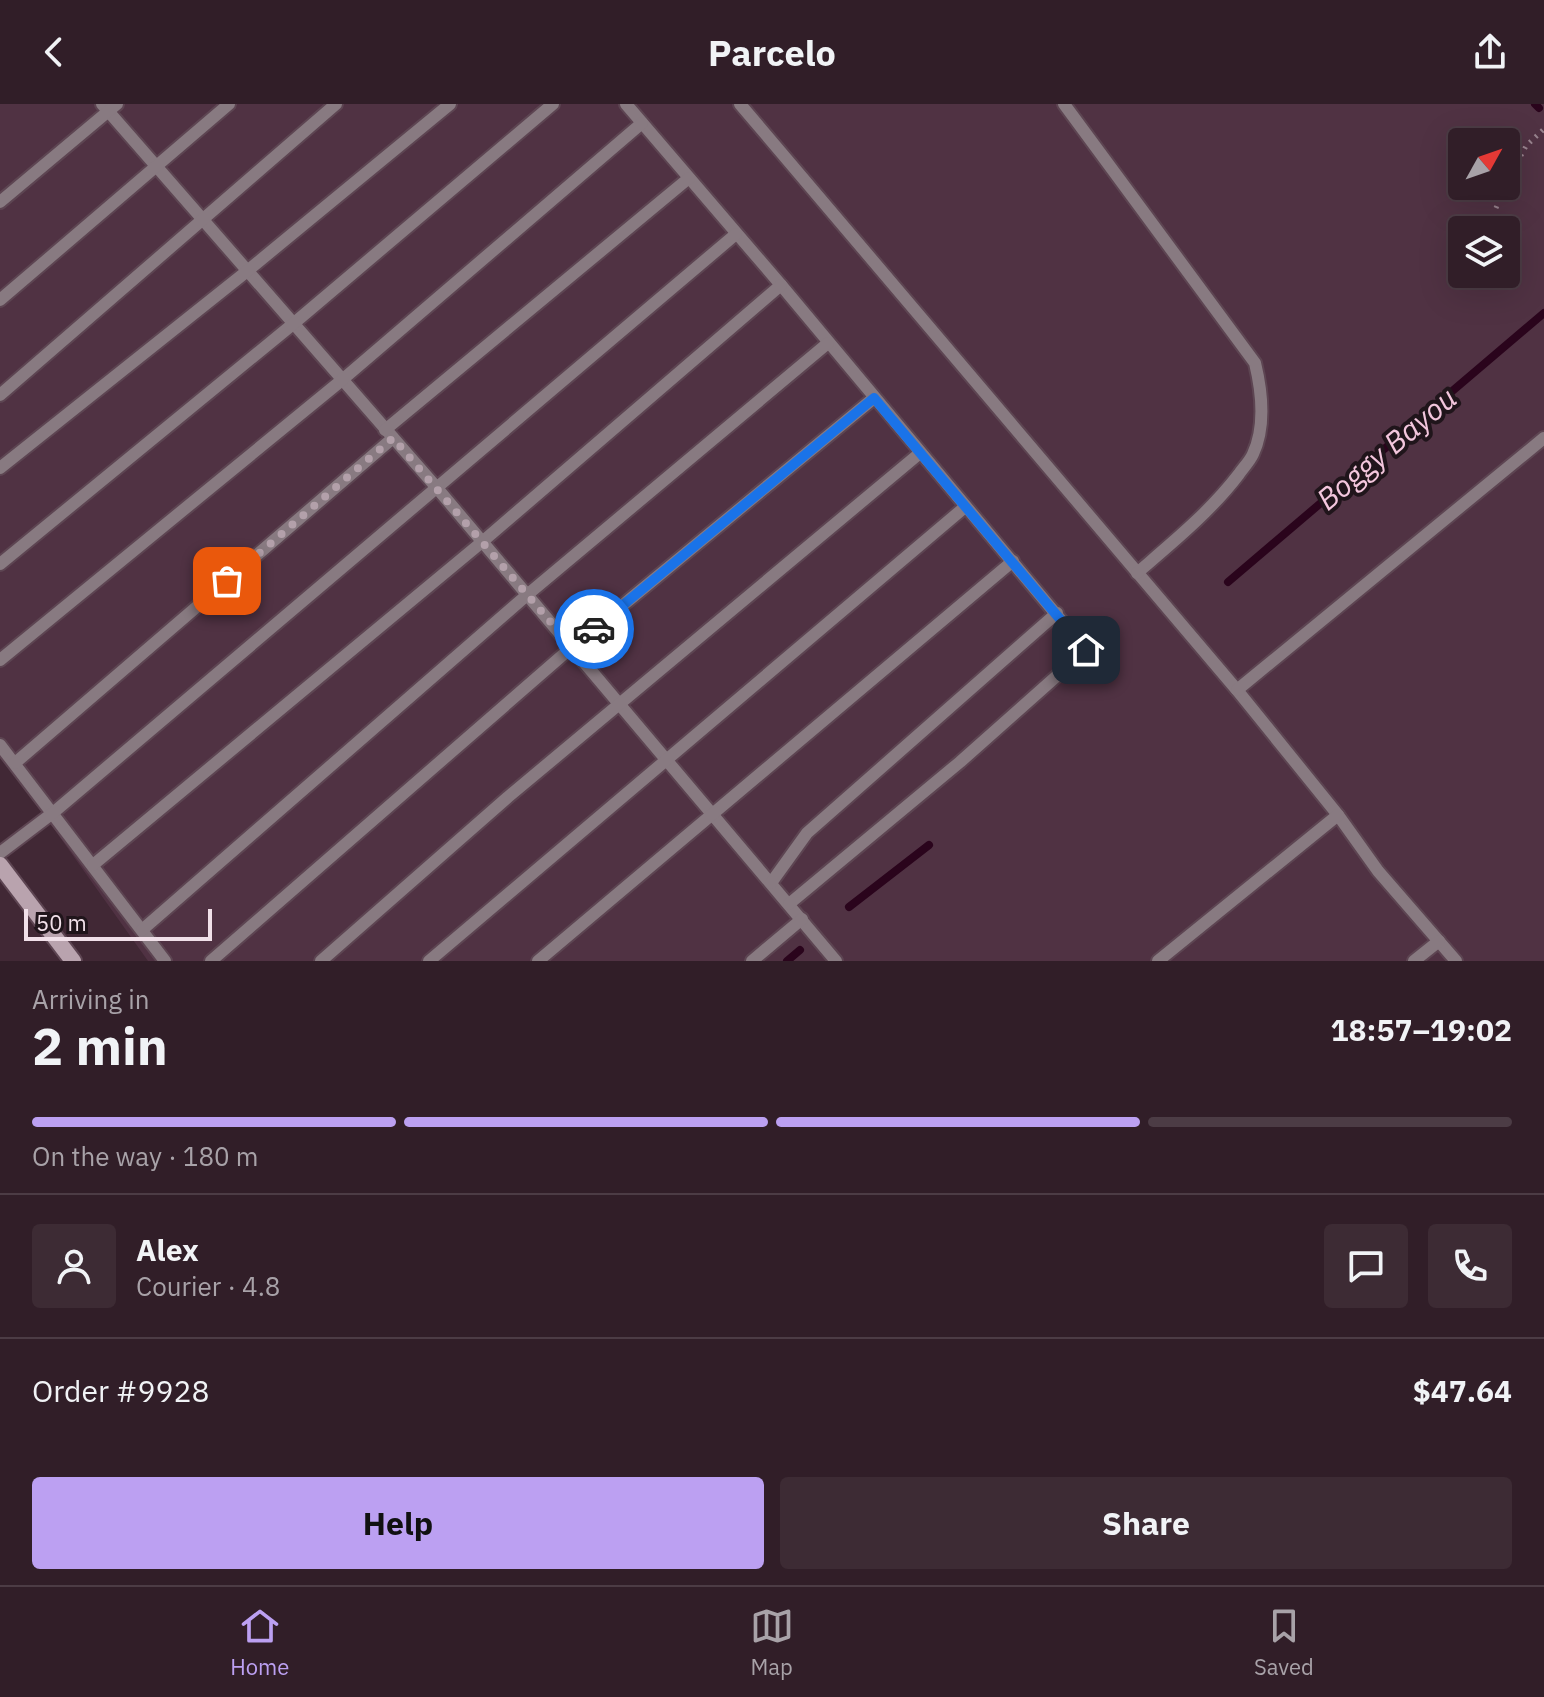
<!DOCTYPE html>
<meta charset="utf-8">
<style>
:root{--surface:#311e28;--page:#3d2b34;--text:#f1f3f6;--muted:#a8a2a8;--line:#4c3c45;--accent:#bca0f2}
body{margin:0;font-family:"IBM Plex Sans",sans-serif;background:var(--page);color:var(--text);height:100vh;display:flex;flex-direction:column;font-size:30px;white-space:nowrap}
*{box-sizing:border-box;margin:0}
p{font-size:26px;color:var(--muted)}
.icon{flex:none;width:44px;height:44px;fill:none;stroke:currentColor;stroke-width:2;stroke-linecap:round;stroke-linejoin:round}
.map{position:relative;height:857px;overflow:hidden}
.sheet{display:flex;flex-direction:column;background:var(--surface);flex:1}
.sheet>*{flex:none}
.needle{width:52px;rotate:50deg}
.fabs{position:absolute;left:1448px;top:24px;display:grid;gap:16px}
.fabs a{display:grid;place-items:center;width:72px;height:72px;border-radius:8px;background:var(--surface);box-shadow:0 8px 32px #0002,0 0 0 2px var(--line);font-size:40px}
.scale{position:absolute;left:24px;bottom:20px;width:188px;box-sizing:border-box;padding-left:8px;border:4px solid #f1e0e9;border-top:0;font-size:22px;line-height:28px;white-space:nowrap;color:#f1e0e9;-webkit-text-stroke:6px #20151b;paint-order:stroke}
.pin{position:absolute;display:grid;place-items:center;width:68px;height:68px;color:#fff;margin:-34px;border-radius:16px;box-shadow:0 4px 12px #0006}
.courier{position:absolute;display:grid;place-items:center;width:80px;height:80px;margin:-40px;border:6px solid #1a73e8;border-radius:50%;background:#fff;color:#222;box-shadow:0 2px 10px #0007}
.overview em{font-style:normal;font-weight:800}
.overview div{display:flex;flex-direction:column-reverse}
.overview{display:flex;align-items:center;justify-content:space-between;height:136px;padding:0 32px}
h1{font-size:52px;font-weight:800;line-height:60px}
.bar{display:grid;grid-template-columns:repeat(4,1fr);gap:12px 8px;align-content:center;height:96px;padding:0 32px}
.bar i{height:10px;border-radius:6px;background:var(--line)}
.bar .on{background:var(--accent)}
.bar p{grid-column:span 4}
.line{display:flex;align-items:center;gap:20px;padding:0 32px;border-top:2px solid var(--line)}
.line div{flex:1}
.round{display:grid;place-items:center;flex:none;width:84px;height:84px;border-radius:8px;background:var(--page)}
.button{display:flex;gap:16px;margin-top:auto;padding:16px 32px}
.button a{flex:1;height:92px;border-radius:8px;background:var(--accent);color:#111;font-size:32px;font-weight:800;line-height:92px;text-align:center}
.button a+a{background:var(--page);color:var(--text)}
header{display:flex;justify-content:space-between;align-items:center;height:104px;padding:0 32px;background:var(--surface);font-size:36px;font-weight:800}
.tab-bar{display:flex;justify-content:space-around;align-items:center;height:112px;border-top:2px solid var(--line);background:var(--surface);font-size:22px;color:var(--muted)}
.tab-bar a{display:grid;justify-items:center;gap:4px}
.tab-bar .on{color:var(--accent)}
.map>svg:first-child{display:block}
.built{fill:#503243;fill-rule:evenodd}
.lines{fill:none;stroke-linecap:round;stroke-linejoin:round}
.stream{stroke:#2a041c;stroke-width:8}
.lane-casing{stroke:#5d4552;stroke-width:16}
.secondary-casing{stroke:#5d4552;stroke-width:20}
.path{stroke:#98838e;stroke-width:5;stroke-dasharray:2 6;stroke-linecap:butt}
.lane{stroke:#887a81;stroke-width:12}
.secondary{stroke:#b9a3ae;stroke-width:16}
.done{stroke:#b3a0aa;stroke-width:8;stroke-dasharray:0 14.4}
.route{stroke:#1a73e8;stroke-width:10}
.labels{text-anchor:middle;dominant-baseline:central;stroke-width:8;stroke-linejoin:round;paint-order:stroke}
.water-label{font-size:30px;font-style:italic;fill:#f3c6dd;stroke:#20151b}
</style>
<header><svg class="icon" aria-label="back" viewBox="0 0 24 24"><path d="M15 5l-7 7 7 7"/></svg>Parcelo<svg class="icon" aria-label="share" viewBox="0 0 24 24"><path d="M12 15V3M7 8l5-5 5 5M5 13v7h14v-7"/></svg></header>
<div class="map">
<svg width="1544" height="857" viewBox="0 0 1544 857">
<rect width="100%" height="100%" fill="#412835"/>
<path class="built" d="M0,0H1544V857H148L0,649ZM1462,38H1506V82H1462ZM1462,126H1506V170H1462Z"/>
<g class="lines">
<g class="stream">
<polyline points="1535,0 1539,4"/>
<polyline points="1228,478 1544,209"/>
<polyline points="849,803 929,741"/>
<polyline points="787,857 800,846"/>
</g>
<g class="lane-casing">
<g id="lane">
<polyline points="102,0 437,384 836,857"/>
<polyline points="626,0 781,181 1086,546 960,658 789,800"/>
<polyline points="740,0 1237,586 1338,711 1378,767 1456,857"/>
<path d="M1064,0L1255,259C1262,288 1266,322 1253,350C1250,357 1243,364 1239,370C1210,408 1173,438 1137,469"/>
<polyline points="0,98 117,0"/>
<polyline points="0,196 229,0"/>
<polyline points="0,291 336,0"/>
<polyline points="385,326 689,74"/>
<polyline points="0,364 246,168 450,0"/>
<polyline points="0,460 293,220 553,0"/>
<polyline points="0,556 342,276 642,19"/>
<polyline points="1237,586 1544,334"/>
<polyline points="0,641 165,857"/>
<polyline points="15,659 393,334"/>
<polyline points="0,749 54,708 736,130"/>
<polyline points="93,761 482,438 781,181"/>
<polyline points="771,779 807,729 1057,509"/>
<polyline points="142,826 527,491 828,239"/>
<polyline points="211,857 572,543 874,294"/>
<polyline points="321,857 508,693 920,349"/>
<polyline points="429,857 965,403"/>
<polyline points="538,857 1013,457"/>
<polyline points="752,857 802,815"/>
<polyline points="1158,857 1338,711"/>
<polyline points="1414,857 1439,837"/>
</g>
</g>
<g class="secondary-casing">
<polyline id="secondary" points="0,761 73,857"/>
</g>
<g class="path">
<polyline points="1506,80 1526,42 1544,25"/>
<polyline points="1496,104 1505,82"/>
</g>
<use href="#lane" class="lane"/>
<use href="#secondary" class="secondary"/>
</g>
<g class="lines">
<polyline class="done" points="227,477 393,334 572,543 594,525"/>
<polyline class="route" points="594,525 874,294 1086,546"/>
</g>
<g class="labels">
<g class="water-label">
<text transform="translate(1386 344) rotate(-40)">Boggy Bayou</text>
</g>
</g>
</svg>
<div class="fabs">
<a><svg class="needle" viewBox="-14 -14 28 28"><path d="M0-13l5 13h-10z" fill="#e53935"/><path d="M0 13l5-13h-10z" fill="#a8a2a8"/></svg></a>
<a><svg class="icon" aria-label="layers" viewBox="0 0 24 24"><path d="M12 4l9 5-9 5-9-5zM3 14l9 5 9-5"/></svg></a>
</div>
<div class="scale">50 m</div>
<div class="pin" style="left:227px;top:477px;background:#ea580c"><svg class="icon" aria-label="bag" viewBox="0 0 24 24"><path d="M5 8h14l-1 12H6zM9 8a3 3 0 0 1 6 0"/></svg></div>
<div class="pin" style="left:1086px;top:546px;background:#1f2937"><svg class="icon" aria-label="home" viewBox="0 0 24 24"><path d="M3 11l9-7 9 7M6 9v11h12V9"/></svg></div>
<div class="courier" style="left:594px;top:525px"><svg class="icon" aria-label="car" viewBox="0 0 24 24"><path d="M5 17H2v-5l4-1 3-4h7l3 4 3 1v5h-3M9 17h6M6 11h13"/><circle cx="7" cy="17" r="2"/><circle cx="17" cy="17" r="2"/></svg></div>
</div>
<section class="sheet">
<div class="overview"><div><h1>2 min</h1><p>Arriving in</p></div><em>18:57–19:02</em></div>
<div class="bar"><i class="on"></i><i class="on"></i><i class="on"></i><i></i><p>On the way · 180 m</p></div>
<div class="line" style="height:144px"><a class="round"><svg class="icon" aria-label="person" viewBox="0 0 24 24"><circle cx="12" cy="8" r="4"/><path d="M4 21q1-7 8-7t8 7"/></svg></a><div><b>Alex</b><p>Courier · 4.8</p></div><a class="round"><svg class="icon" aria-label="chat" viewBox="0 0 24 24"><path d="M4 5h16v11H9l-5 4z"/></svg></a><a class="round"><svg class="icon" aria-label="phone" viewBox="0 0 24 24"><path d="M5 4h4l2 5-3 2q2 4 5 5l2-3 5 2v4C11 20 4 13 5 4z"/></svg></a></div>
<div class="line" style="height:104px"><div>Order #9928</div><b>$47.64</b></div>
<div class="button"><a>Help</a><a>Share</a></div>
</section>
<nav class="tab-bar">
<a class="on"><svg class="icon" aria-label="home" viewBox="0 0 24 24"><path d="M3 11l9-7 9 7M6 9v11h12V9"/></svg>Home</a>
<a><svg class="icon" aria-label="map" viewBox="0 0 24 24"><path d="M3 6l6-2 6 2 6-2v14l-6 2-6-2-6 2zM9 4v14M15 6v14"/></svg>Map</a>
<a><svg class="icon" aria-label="saved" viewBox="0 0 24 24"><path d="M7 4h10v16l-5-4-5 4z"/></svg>Saved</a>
</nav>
